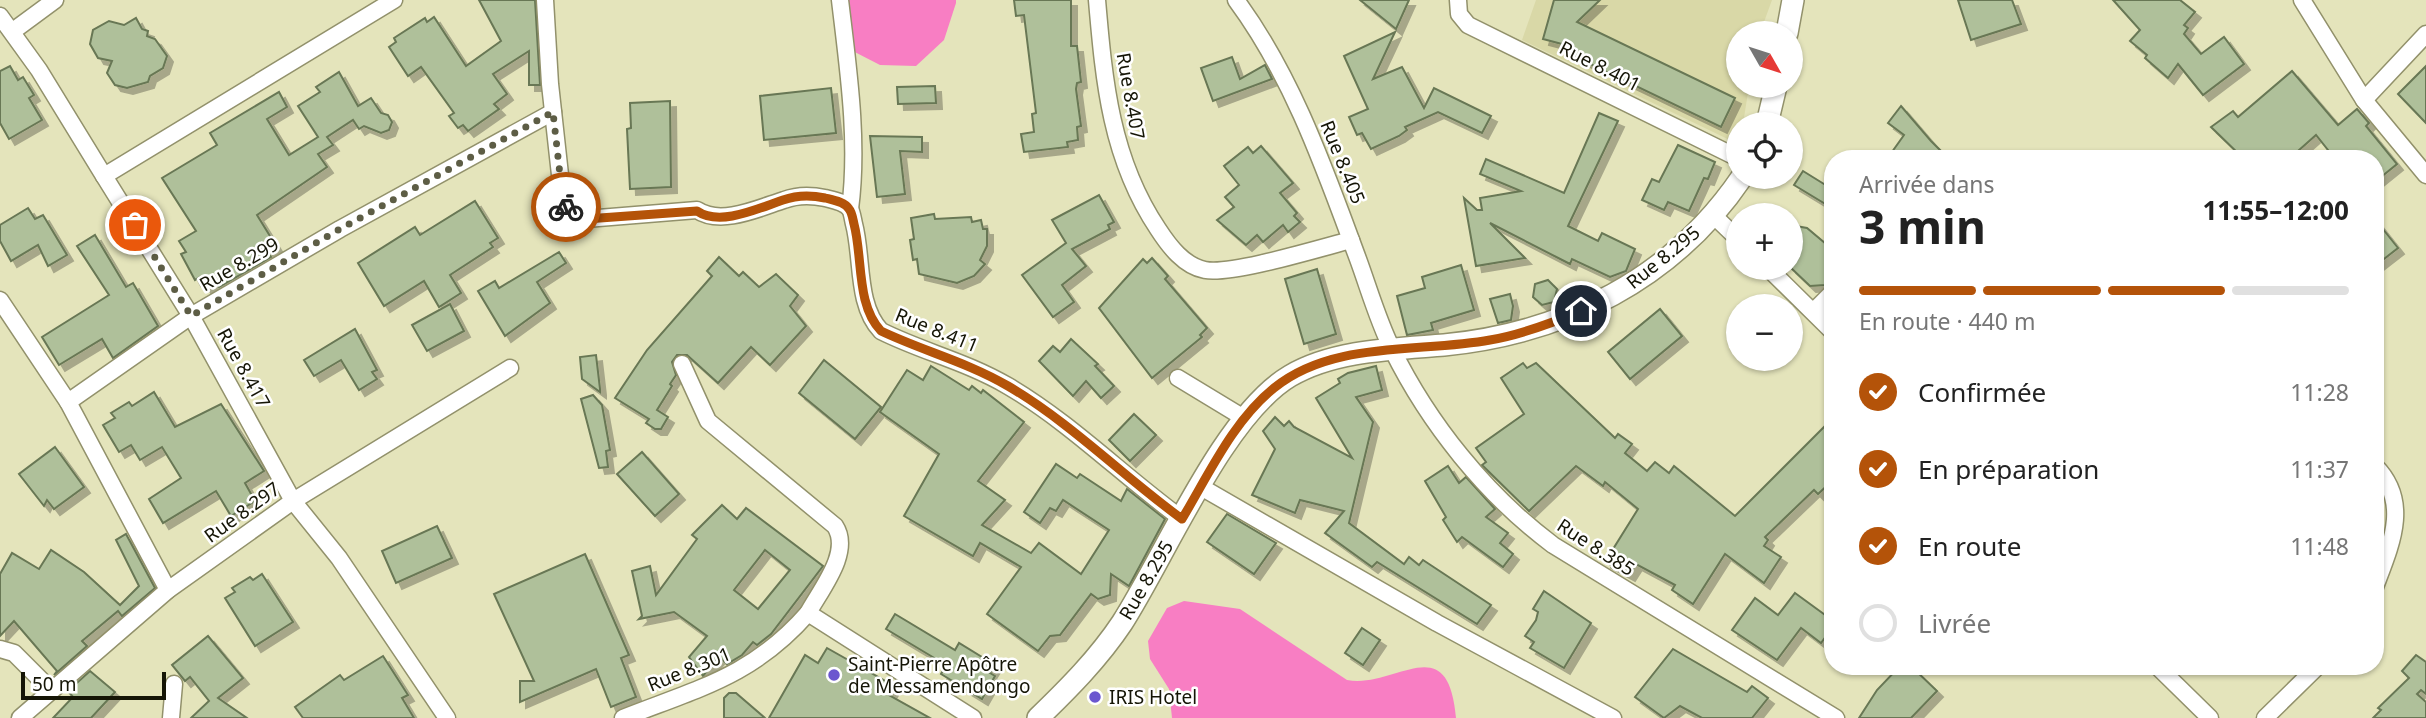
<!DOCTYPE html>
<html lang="fr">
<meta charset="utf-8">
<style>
:root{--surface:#fff;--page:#f6f6f6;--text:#222;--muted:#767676;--line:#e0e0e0;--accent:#b45309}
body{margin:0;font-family:"Noto Sans",sans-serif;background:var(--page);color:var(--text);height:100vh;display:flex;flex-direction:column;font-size:26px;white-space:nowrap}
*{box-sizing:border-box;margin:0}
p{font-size:23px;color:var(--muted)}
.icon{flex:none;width:38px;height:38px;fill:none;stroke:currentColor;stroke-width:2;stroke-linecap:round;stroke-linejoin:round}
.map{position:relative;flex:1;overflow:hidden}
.side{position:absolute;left:1824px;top:150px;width:560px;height:525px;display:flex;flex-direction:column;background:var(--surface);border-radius:28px;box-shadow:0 2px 5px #0004}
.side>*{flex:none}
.needle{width:46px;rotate:129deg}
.controls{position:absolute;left:1726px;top:21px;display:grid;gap:14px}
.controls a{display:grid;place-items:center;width:77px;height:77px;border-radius:50%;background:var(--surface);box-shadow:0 2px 5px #0004;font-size:35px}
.scale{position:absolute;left:21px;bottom:18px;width:145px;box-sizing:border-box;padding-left:7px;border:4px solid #151506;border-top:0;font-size:19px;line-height:24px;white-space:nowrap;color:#151506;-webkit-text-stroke:5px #fff;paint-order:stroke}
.pin{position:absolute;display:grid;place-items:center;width:60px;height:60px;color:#fff;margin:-30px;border:4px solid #fff;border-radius:50%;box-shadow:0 2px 7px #0007}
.courier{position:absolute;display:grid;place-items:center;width:70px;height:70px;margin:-35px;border:5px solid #b45309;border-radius:50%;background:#fff;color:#222;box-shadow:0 2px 9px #0007}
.headline em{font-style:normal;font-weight:700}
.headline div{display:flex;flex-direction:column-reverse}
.headline{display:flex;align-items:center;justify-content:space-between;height:119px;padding:0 35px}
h1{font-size:46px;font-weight:700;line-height:52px}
.bar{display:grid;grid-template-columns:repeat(4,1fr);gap:10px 7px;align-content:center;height:84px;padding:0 35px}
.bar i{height:9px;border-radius:5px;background:var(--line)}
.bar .current{background:var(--accent)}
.bar p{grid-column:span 4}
ol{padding:0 35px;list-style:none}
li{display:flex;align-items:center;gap:21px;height:77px}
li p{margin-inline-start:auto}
li .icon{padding:7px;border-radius:50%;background:var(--accent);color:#fff;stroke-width:4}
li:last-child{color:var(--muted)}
li i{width:38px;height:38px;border:4px solid var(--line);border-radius:50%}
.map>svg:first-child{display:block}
.built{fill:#d9d8a7}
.forest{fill:#f87ec3}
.building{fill:#afc09a;stroke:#687754;stroke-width:2;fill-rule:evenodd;filter:url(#shadow)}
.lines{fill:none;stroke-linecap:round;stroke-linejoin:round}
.street-casing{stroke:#92916b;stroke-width:19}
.secondary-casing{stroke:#92916b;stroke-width:24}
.street{stroke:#fff;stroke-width:16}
.secondary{stroke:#fff;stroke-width:21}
.done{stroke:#5d5d45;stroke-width:7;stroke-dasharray:0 12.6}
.route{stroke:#b45309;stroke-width:9}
.poi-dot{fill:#6b56cf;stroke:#fff;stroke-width:2.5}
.labels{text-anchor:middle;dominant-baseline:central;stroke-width:5;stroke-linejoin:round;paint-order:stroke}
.street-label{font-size:19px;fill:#151506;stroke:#fff}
.poi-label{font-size:19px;fill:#151506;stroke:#fff;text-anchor:start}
</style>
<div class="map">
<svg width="2426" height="718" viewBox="0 0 2426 718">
<defs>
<filter id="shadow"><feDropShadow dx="6" dy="6" stdDeviation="0" flood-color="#0004"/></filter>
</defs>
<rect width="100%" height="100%" fill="#e4e4bb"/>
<polygon class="built" points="1536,0 1772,0 1760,33 1738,33 1738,86 1749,86 1743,124 1738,124 1738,144 1522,40"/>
<g class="forest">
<polygon points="842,0 956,0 956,3 944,40 916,66 880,65 845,47"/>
<path d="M1184,601L1240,609L1347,680C1396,689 1448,626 1456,718H1172L1169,689L1150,659L1148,641L1167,608Z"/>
</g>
<g class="building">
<polygon points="479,0 535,0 540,85 529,85 529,51 493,74 507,94 494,104 499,109 468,131 463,125 458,128 449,116 454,113 421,67 408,76 389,47 396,42 394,38 425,18 427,22 434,17 466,66 501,41"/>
<polygon points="1014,0 1071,0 1071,46 1077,46 1081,82 1077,83 1076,89 1081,126 1077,127 1078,140 1067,142 1068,147 1024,152 1021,134 1034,132 1032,114 1036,113 1024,15 1016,16"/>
<polygon points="1360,0 1409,0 1396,29"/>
<polygon points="1554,0 1600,0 1577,22 1735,98 1721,127 1561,50 1562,44 1543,39"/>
<polygon points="1958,0 2012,0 2021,24 1971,40"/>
<polygon points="2113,0 2180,0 2195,12 2184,25 2188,28 2184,34 2201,54 2224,37 2244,64 2203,95 2178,64 2168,78 2145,58 2147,55 2130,41 2140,30"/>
<polygon points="136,18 142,29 148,31 147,36 155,39 167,56 163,68 150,76 148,82 127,88 115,85 107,73 112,61 98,58 90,44 93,30 109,21 124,25"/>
<polygon points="1395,32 1373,79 1402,67 1424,108 1434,88 1491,116 1482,133 1438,112 1405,127 1407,130 1399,136 1371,149 1362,133 1357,135 1349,117 1368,109 1344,56"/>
<polygon points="1232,57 1240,79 1265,65 1272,79 1213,101 1201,68"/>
<polygon points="10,66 18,80 23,77 34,95 29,98 42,120 9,139 0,123 0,71"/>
<polygon points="2426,66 2426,123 2398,94"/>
<polygon points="2292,71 2338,125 2357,109 2369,123 2366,126 2397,164 2375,182 2375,159 2340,159 2335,152 2332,155 2316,135 2289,159 2244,159 2211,127 2233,111 2238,117"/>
<polygon points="339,72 358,106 371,98 381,113 388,115 392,122 389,130 381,133 364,126 359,129 353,120 327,137 333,145 318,154 327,167 257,215 278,249 269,254 271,257 219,287 215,281 205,287 200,277 195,280 181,254 186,252 179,241 196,231 162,178 217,145 210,133 279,92 287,107 267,119 289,155 318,137 298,106 320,92 316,87"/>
<polygon points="935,86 936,103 898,104 897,87"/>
<polygon points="831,88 836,133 764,140 760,96"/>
<polygon points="670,101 671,187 630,189 627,129 631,128 630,103"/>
<polygon points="1901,106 1931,141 1949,159 1887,159 1904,135 1888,123"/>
<polygon points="1599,113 1618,121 1568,226 1598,241 1602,233 1635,249 1626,271 1610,277 1572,259 1570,264 1490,223 1525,258 1476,266 1464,198 1477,210 1482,210 1480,198 1521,191 1480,174 1486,159 1564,193"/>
<polygon points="870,136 922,137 922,152 900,151 905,194 877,197"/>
<polygon points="1678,145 1715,162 1708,179 1704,178 1689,211 1668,202 1664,210 1642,200 1652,179 1659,182"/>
<polygon points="1261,146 1293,183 1280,193 1297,213 1294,216 1300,222 1288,232 1283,225 1263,242 1257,235 1246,245 1217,220 1234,207 1225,197 1239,185 1224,166 1248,147 1253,153"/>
<polygon points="1803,171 1832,189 1832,208 1794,185"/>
<polygon points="1099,195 1114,222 1108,225 1110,229 1072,249 1086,266 1062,285 1074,302 1053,317 1022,275 1066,243 1052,220"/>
<polygon points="475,201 498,238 490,243 493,247 450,275 461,293 439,307 424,281 384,306 358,263 415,227 420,235"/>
<polygon points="28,208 35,219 43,215 67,255 48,266 38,245 11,261 0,241 0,225"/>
<polygon points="934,214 935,219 971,217 972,222 981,220 983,229 987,229 987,246 980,260 985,264 974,276 957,283 919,274 917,259 913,260 910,240 914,239 911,218"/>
<polygon points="2375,219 2398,248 2375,266"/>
<polygon points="1790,225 1807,228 1832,249 1832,277 1825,285 1810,286 1790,267"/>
<polygon points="95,235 126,287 133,283 158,326 113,358 102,339 59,365 42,337 109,295 77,246"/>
<polygon points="559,252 566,263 537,282 550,303 505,336 478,291 495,281 499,288"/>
<polygon points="719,257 739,276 743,272 759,287 776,274 798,295 790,306 806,326 770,365 751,347 718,383 687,355 677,355 672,362 676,375 670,384 672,386 657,410 668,417 661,429 655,429 646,423 649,419 615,398 647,350 712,276 707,271"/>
<polygon points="1152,258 1168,276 1165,279 1207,328 1200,335 1202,337 1152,378 1099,308 1143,259 1147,263"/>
<polygon points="1461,265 1474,310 1431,323 1433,330 1407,335 1397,296 1425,288 1422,277"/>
<polygon points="1317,269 1336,334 1304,344 1285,279"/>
<polygon points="1548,280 1557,289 1554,302 1542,305 1533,297 1535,284"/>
<polygon points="1510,294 1513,306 1511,320 1498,323 1490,299"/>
<polygon points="450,304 464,331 427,351 412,325"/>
<polygon points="1660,309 1682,336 1630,379 1608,352"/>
<polygon points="355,329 377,370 372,372 377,379 359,390 341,360 314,376 304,360"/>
<polygon points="1071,339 1098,364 1095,366 1114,386 1101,398 1086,381 1073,396 1039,361 1053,346 1060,352"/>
<polygon points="596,355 600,389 600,392 582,379 580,357"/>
<polygon points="824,360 881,407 855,439 799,393"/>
<polygon points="1523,363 1527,368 1536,363 1615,438 1618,434 1632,444 1625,453 1647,471 1655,462 1669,473 1674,466 1735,516 1832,419 1832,481 1818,494 1814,490 1765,537 1768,540 1764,546 1781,557 1764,583 1725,554 1693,604 1672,590 1675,585 1636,564 1629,575 1605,562 1638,509 1605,482 1603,486 1576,466 1529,511 1482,465 1486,462 1476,448 1524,414 1501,378"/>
<polygon points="931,366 969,390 972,386 981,393 983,390 1024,422 978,481 1005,500 982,525 1031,553 1039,543 1081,574 1109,530 1063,500 1056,511 1050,508 1040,523 1024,512 1056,464 1077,478 1080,474 1121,501 1127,489 1165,519 1129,586 1111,574 1110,595 1098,599 1091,594 1060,635 1050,636 1038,651 987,614 1021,567 980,543 973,556 904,516 939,454 880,412 907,370 923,380"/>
<polygon points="1376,366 1382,390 1356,397 1373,422 1349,523 1404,564 1409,557 1419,565 1423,560 1491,605 1477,624 1377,562 1372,567 1325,533 1344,511 1300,500 1295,513 1252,495 1275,449 1263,431 1275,417 1284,426 1289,421 1294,427 1352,458 1316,398 1340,383 1338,379 1348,373"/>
<polygon points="154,392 175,427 221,404 264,471 245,483 255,501 231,516 216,491 163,523 149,499 181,478 162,447 140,460 131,445 119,452 103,425 115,418 111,413 129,402 132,406"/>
<polygon points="593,395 602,405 610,450 606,451 608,467 599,468 581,399"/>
<polygon points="1134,414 1156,435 1130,461 1109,440"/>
<polygon points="55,447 84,487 54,509 47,500 44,506 19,474"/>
<polygon points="642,452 679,494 655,516 617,474"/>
<polygon points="1448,466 1459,483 1466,477 1495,509 1486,517 1508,533 1500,543 1513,554 1503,567 1462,537 1457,542 1443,520 1446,517 1425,481"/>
<path d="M722,505L737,519L746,508L823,566L771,634L757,645L753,642L742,655L727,664L719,657L703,676L689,657L707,636L674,612L639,619L642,616L632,571L650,566L656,595L697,539L692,535ZM765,550L790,570L758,609L734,590Z"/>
<polygon points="1227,514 1276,543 1254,574 1207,542"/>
<polygon points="437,526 452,558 396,583 382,551"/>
<polygon points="126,534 155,588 122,616 118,611 82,641 87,646 54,675 57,671 14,621 0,636 0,574 12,553 39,569 51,550 84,572 120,605 139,586 116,540"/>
<polygon points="585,554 629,655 621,658 636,697 611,707 596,669 520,702 520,681 534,681 494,594"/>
<polygon points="262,574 293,622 255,646 225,598 235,592 232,588 250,577 253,580"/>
<polygon points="1544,591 1591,623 1564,668 1530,648 1534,642 1525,636 1536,620 1538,612 1533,609"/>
<polygon points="1795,593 1832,620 1832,628 1821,643 1801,628 1777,660 1732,630 1755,598 1778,615"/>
<polygon points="895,614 955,650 959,643 995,665 990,673 995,676 982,699 941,674 946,665 886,629"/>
<polygon points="1362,628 1380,640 1363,665 1345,653"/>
<polygon points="208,636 243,678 218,698 247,718 191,718 209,701 190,677 185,681 172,665"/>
<polygon points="827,648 894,686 889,695 930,718 769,718 805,655 818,663"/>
<polygon points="1673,649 1747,692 1752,686 1768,698 1752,718 1702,718 1680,706 1664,718 1635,697"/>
<polygon points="2416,655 2426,662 2426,694 2421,690 2417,694 2426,702 2426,718 2373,718 2381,710 2378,708 2409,678 2402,671"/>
<polygon points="383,656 408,695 402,698 414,718 303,718 295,707 340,675 344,680"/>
<polygon points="1899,667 1912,667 1937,691 1911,718 1859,718 1877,690"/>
<polygon points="90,671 115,692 91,718 53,718 73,697 68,691"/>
<polygon points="729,693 736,693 765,718 724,718 724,698"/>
</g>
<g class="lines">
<g class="street-casing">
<g id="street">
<polyline points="394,0 104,176 191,316 293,501 339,558 447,718"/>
<path d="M545,0L550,84L563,202L572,215L586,219L697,210C721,226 759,208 784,200C797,195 811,195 825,198C833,200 845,202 850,209C852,212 853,220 854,224C863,258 856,305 881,331C923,352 965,361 1008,386C1071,423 1123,476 1182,519"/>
<path d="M840,0C848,68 859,141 850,209"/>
<path d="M1097,0C1104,82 1111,159 1158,229C1169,246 1184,266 1205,270C1232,275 1320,248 1351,240"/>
<path d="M1236,0C1293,77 1325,170 1358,259C1369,289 1378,321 1392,349C1429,424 1486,495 1553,545L1836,718"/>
<polyline points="1458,0 1459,14 1468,25 1738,158"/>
<polyline points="2302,0 2364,100 2426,175"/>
<polyline points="0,16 39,70 104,176"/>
<polyline points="13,31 55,0"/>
<polyline points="2364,100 2426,34"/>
<polyline points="1713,215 1738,239"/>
<polyline points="1768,268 1832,331"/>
<polyline points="0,300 68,402"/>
<polyline points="1814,311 1832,293"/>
<path d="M682,364L708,421L835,526C852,552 821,589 808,613"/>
<polyline points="1178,378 1244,418"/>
<path d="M2375,466C2411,502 2391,545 2375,587"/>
<polyline points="1201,487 1437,623 1613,718"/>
<polyline points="168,590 68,402 191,316 340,229 553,112"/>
<polyline points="0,649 14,653 51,690"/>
<polyline points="2158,667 2210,718"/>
<polyline points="20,718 168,590 293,501 510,368"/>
<polyline points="171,718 174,684"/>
<path d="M623,718C699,688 753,676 808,613L973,718"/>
<polyline points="2265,718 2317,667"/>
</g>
</g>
<g class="secondary-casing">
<g id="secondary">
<polyline points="1787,33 1793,0"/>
<polyline points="1767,124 1776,86"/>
<path d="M1038,718C1068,689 1098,659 1122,623C1165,556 1224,415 1290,376C1334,350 1394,349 1444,345C1565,333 1673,279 1742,177"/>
</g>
</g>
<use href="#street" class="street"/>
<use href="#secondary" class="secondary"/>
</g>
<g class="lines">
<polyline class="done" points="135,225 191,316 340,229 553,112 563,202 566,207"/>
<path class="route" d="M566,207L572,215L586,219L697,211C720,227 759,208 783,200C797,195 811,195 825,198C833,200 845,202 849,209C852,212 853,220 854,224C863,258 856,305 881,331C923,351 967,362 1008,386C1071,423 1123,476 1182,519C1209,474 1233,421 1274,388C1333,340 1420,353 1490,340C1521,335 1552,323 1581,311"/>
</g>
<g class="poi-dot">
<circle cx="834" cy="675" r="7"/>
<circle cx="1095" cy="697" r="7"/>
</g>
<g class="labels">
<g class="street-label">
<text transform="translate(1600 66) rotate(27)">Rue 8.401</text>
<text transform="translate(1131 96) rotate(80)">Rue 8.407</text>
<text transform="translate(1343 162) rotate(68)">Rue 8.405</text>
<text transform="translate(1663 257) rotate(-39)">Rue 8.295</text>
<text transform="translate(239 264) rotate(-30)">Rue 8.299</text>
<text transform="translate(937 330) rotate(22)">Rue 8.411</text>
<text transform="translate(244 368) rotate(61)">Rue 8.417</text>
<text transform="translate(242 512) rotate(-36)">Rue 8.297</text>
<text transform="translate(1596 547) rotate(33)">Rue 8.385</text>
<text transform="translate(1146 580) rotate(-60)">Rue 8.295</text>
<text transform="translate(689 669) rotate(-22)">Rue 8.301</text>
</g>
<g class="poi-label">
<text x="848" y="664">Saint-Pierre Apôtre<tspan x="848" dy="22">de Messamendongo</tspan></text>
<text x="1109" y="697">IRIS Hotel</text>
</g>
</g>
</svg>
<div class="controls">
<a><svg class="needle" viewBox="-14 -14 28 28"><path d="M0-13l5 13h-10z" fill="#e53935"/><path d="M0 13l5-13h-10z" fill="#767676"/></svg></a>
<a><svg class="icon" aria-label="locate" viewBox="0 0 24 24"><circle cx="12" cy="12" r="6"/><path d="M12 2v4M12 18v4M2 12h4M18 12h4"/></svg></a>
<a>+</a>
<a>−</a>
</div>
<div class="scale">50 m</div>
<div class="pin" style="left:135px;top:225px;background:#ea580c"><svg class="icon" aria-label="bag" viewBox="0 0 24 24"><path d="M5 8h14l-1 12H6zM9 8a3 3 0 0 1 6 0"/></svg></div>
<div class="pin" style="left:1581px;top:311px;background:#1f2937"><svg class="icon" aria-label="home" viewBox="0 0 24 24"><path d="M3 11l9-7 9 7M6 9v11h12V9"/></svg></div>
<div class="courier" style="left:566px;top:207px"><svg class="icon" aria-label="bike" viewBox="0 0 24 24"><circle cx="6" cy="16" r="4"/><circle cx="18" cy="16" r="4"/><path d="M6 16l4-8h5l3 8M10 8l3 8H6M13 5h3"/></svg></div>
<section class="side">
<div class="headline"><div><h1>3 min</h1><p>Arrivée dans</p></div><em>11:55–12:00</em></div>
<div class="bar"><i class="current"></i><i class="current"></i><i class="current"></i><i></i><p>En route · 440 m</p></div>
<ol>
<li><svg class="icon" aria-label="check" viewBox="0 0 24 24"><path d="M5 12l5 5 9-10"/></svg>Confirmée<p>11:28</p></li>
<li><svg class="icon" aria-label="check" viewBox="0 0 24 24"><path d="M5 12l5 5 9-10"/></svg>En préparation<p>11:37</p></li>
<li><svg class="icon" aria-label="check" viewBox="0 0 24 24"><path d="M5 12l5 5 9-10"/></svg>En route<p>11:48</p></li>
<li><i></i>Livrée</li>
</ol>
</section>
</div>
